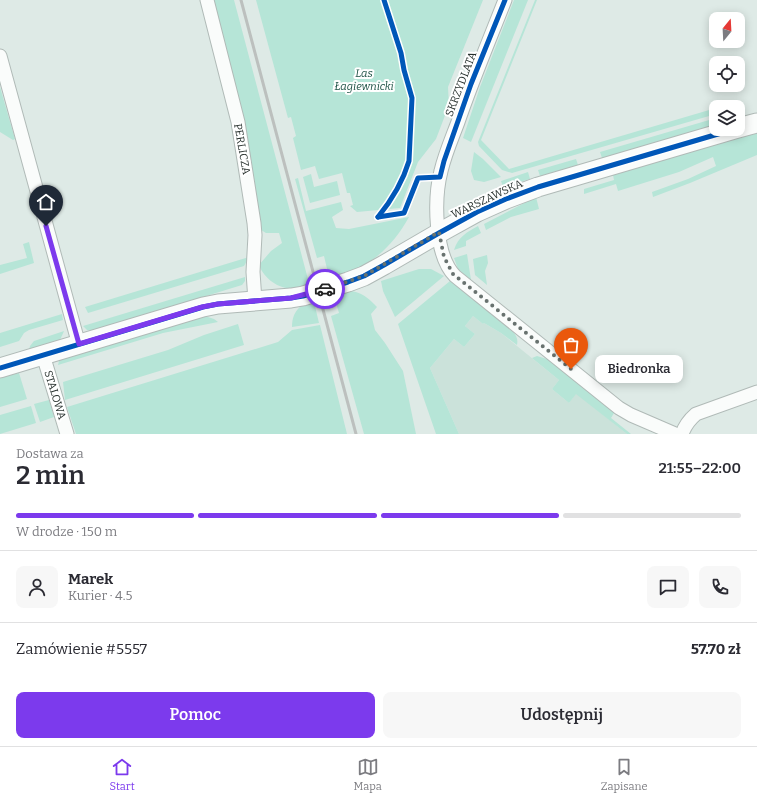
<!DOCTYPE html>
<html lang="pl">
<meta charset="utf-8">
<style>
:root{--surface:#fff;--page:#f7f7f7;--text:#2b2b33;--muted:#7c7c81;--line:#e1e1e2;--accent:#7c3aed}
body{margin:0;font-family:Bitter,serif;background:var(--page);color:var(--text);height:100vh;display:flex;flex-direction:column;font-size:15px;white-space:nowrap}
*{box-sizing:border-box;margin:0}
p{font-size:13px;color:var(--muted)}
.icon{flex:none;width:22px;height:22px;fill:none;stroke:currentColor;stroke-width:2;stroke-linecap:round;stroke-linejoin:round}
.map{position:relative;height:434px;overflow:hidden}
.drawer{display:flex;flex-direction:column;background:var(--surface);flex:1}
.drawer>*{flex:none}
.needle{width:26px;rotate:18deg}
.fabs{position:absolute;left:709px;top:12px;display:grid;gap:8px}
.fabs a{display:grid;place-items:center;width:36px;height:36px;border-radius:8px;background:var(--surface);box-shadow:0 2px 10px #0003;font-size:20px}
.pin{position:absolute;display:grid;place-items:center;width:34px;height:34px;color:#fff;margin:-41px -17px;border-radius:50% 50% 50% 0;rotate:-45deg;box-shadow:0 0 4px #0007}
.pin .icon{rotate:45deg}
.courier{position:absolute;display:grid;place-items:center;width:40px;height:40px;margin:-20px;border:3px solid #7c3aed;border-radius:50%;background:#fff;color:#222;box-shadow:0 1px 5px #0007}
.bubble{position:absolute;height:28px;border-radius:8px;background:var(--surface);box-shadow:0 2px 10px #0003;font-size:13px;font-weight:600;line-height:28px;text-align:center}
.overview em{font-style:normal;font-weight:600}
.overview div{display:flex;flex-direction:column-reverse}
.overview{display:flex;align-items:center;justify-content:space-between;height:68px;padding:0 16px}
h1{font-size:26px;font-weight:600;line-height:30px}
.bar{display:grid;grid-template-columns:repeat(4,1fr);gap:6px 4px;align-content:center;height:48px;padding:0 16px}
.bar i{height:5px;border-radius:3px;background:var(--line)}
.bar .on{background:var(--accent)}
.bar p{grid-column:span 4}
.line{display:flex;align-items:center;gap:10px;padding:0 16px;border-top:1px solid var(--line)}
.line div{flex:1}
.round{display:grid;place-items:center;flex:none;width:42px;height:42px;border-radius:8px;background:var(--page)}
.button{display:flex;gap:8px;margin-top:auto;padding:8px 16px}
.button a{flex:1;height:46px;border-radius:8px;background:var(--accent);color:#fff;font-size:16px;font-weight:600;line-height:46px;text-align:center}
.button a+a{background:var(--page);color:var(--text)}
.menu{display:flex;justify-content:space-around;align-items:center;height:56px;border-top:1px solid var(--line);background:var(--surface);font-size:11px;color:var(--muted)}
.menu a{display:grid;justify-items:center;gap:2px}
.menu .on{color:var(--accent)}
.map>svg:first-child{display:block}
.built{fill:#cbe2da}
.green{fill:#b6e5d7}
.lines{fill:none;stroke-linecap:round;stroke-linejoin:round}
.street-casing{stroke:#b0bab7;stroke-width:15}
.secondary-casing{stroke:#b0bab7;stroke-width:21}
.street{stroke:#fafcfb;stroke-width:13}
.secondary{stroke:#fafcfb;stroke-width:19}
.rail{stroke:#bcc0be;stroke-width:3}
.cycleway-casing{stroke:#fff;stroke-width:8}
.cycleway{stroke:#0057b8;stroke-width:5}
.done{stroke:#68726f;stroke-width:4;stroke-dasharray:0 7.2}
.route{stroke:#7c3aed;stroke-width:5}
.labels{text-anchor:middle;dominant-baseline:central;stroke-width:4;stroke-linejoin:round;paint-order:stroke}
.park-label{font-size:11px;font-style:italic;fill:#1b4f42;stroke:#fff}
.street-label{font-size:11px;fill:#29322f;stroke:#fff}
</style>
<div class="map">
<svg width="757" height="434" viewBox="0 0 757 434">
<rect width="100%" height="100%" fill="#deeae6"/>
<polygon class="built" points="473,316 483,324 484,323 501,333 559,380 552,389 569,403 576,393 627,434 459,434 430,368 454,339 464,347 475,334 465,326"/>
<g class="green">
<path d="M212,0H234L309,283L322,280L321,275L328,273L324,256L317,258L295,179L298,178L306,211L341,202L343,210L332,217L336,228L349,229L409,217C399,235 386,251 369,262C358,270 345,273 333,277C322,281 311,286 301,288C283,292 265,281 259,265L271,251L282,243L279,233H266L261,230Z"/>
<polygon points="256,0 483,0 448,87 449,105 436,139 418,162 400,208 357,212 350,206 353,205 350,193 347,193 342,173 319,179 315,166 301,170 293,138 296,136 291,117 288,118"/>
<polygon points="514,0 528,0 471,142 463,138 480,87"/>
<polygon points="535,0 537,0 481,140 509,169 716,108 716,114 512,173 502,170 479,146 478,142"/>
<polygon points="0,87 15,139 13,140 0,132"/>
<polygon points="716,118 716,125 602,158 600,152"/>
<polygon points="757,132 757,155 690,183 653,197 652,192 688,179 716,166 713,157 679,172 618,191 616,184 584,194 584,189 614,180 613,175"/>
<polygon points="474,152 483,159 501,177 484,182 474,180 471,171"/>
<polygon points="576,159 578,165 540,176 538,170"/>
<polygon points="528,172 530,179 503,187 501,181"/>
<polygon points="311,174 314,187 337,181 340,195 310,203 303,177"/>
<polygon points="536,197 539,209 511,217 486,230 484,224"/>
<path d="M478,226L481,233L466,241V246L454,250C458,237 467,232 478,226Z"/>
<polygon points="29,242 34,263 0,274 0,265 27,258 23,244"/>
<polygon points="467,254 471,280 458,269 454,258"/>
<polygon points="487,255 488,263 485,271 487,285 475,275 473,259"/>
<polygon points="249,257 244,266 88,313 85,307"/>
<polygon points="419,269 431,269 444,276 395,317 383,291 381,281"/>
<polygon points="245,277 245,281 242,285 92,331 87,330 83,326"/>
<path d="M450,281L513,332C517,336 518,340 517,345L501,333L484,323L483,324L473,316L465,326L475,334L464,347L454,339L430,368L459,434H436L398,324Z"/>
<path d="M346,291C359,290 369,298 377,307L371,314L375,330L385,343L403,371L416,434H364L331,316L339,313L334,296L314,302L319,323L292,327C292,317 295,311 302,305Z"/>
<polygon points="62,314 63,320 29,330 24,333 19,341 0,347 0,333"/>
<polygon points="205,316 214,319 218,322 163,333 58,365 59,361 61,360"/>
<polygon points="238,324 244,345 65,400 63,382 168,350 204,335"/>
<polygon points="320,325 347,434 76,434 67,407 278,342 292,330"/>
<polygon points="64,331 60,340 29,350 30,346 34,341"/>
<polygon points="537,356 547,359 614,413 611,418 631,434 627,434 576,394 569,403 552,389 559,380 532,358"/>
<polygon points="19,373 27,399 0,407 0,378"/>
<polygon points="49,400 54,417 40,422 34,404"/>
<polygon points="31,406 36,423 0,434 0,415"/>
</g>
<g class="lines">
<g class="street-casing">
<g id="street">
<polyline points="207,0 238,122 254,223 255,235 253,272 255,301"/>
<path d="M505,0C489,41 472,81 458,122C452,138 445,154 441,171C434,198 434,255 455,276L619,408L631,415L675,434"/>
<polyline points="0,56 79,345"/>
<polyline points="43,355 67,434"/>
<path d="M682,434C685,425 689,420 696,414L757,392"/>
</g>
</g>
<g class="secondary-casing">
<g id="secondary">
<polyline points="738,128 757,123"/>
<polyline points="0,368 203,307 218,304 291,298 303,296 348,282 364,276 384,265 439,233 477,212 506,199 538,187 735,129"/>
</g>
</g>
<use href="#street" class="street"/>
<use href="#secondary" class="secondary"/>
<polyline class="rail" points="241,0 356,434"/>
<g class="cycleway-casing">
<g id="cycleway">
<polyline points="378,217 404,213 418,178 440,177 444,161 471,84 505,0"/>
<path d="M378,217C391,201 403,181 409,161L412,98L404,70L401,53L384,0"/>
<polyline points="0,368 203,307 218,304 291,298 303,296 348,282 364,276 384,265 439,233 477,212 506,199 538,187 735,129"/>
</g>
</g>
<use href="#cycleway" class="cycleway"/>
</g>
<g class="lines">
<polyline class="done" points="325,289 364,276 439,232 444,257 453,274 571,369"/>
<polyline class="route" points="46,226 79,344 202,307 218,304 291,298 325,289"/>
</g>
<g class="labels">
<g class="park-label">
<text x="364" y="73">Las<tspan x="364" dy="13">Łagiewnicki</tspan></text>
</g>
<g class="street-label">
<text transform="translate(461 84) rotate(-69)">SKRZYDLATA</text>
<text transform="translate(242 149) rotate(80)">PERLICZA</text>
<text transform="translate(487 199) rotate(-25)">WARSZAWSKA</text>
<text transform="translate(55 395) rotate(73)">STALOWA</text>
</g>
</g>
</svg>
<div class="fabs">
<a><svg class="needle" viewBox="-14 -14 28 28"><path d="M0-13l5 13h-10z" fill="#e53935"/><path d="M0 13l5-13h-10z" fill="#7c7c81"/></svg></a>
<a><svg class="icon" aria-label="locate" viewBox="0 0 24 24"><circle cx="12" cy="12" r="6"/><path d="M12 2v4M12 18v4M2 12h4M18 12h4"/></svg></a>
<a><svg class="icon" aria-label="layers" viewBox="0 0 24 24"><path d="M12 4l9 5-9 5-9-5zM3 14l9 5 9-5"/></svg></a>
</div>
<div class="pin" style="left:571px;top:369px;background:#ea580c"><svg class="icon" aria-label="bag" viewBox="0 0 24 24"><path d="M5 8h14l-1 12H6zM9 8a3 3 0 0 1 6 0"/></svg></div>
<div class="pin" style="left:46px;top:226px;background:#1f2937"><svg class="icon" aria-label="home" viewBox="0 0 24 24"><path d="M3 11l9-7 9 7M6 9v11h12V9"/></svg></div>
<div class="courier" style="left:325px;top:289px"><svg class="icon" aria-label="car" viewBox="0 0 24 24"><path d="M5 17H2v-5l4-1 3-4h7l3 4 3 1v5h-3M9 17h6M6 11h13"/><circle cx="7" cy="17" r="2"/><circle cx="17" cy="17" r="2"/></svg></div>
<div class="bubble" style="left:595px;top:355px;width:88px">Biedronka</div>
</div>
<section class="drawer">
<div class="overview"><div><h1>2 min</h1><p>Dostawa za</p></div><em>21:55–22:00</em></div>
<div class="bar"><i class="on"></i><i class="on"></i><i class="on"></i><i></i><p>W drodze · 150 m</p></div>
<div class="line" style="height:72px"><a class="round"><svg class="icon" aria-label="person" viewBox="0 0 24 24"><circle cx="12" cy="8" r="4"/><path d="M4 21q1-7 8-7t8 7"/></svg></a><div><b>Marek</b><p>Kurier · 4.5</p></div><a class="round"><svg class="icon" aria-label="chat" viewBox="0 0 24 24"><path d="M4 5h16v11H9l-5 4z"/></svg></a><a class="round"><svg class="icon" aria-label="phone" viewBox="0 0 24 24"><path d="M5 4h4l2 5-3 2q2 4 5 5l2-3 5 2v4C11 20 4 13 5 4z"/></svg></a></div>
<div class="line" style="height:52px"><div>Zamówienie #5557</div><b>57.70 zł</b></div>
<div class="button"><a>Pomoc</a><a>Udostępnij</a></div>
</section>
<nav class="menu">
<a class="on"><svg class="icon" aria-label="home" viewBox="0 0 24 24"><path d="M3 11l9-7 9 7M6 9v11h12V9"/></svg>Start</a>
<a><svg class="icon" aria-label="map" viewBox="0 0 24 24"><path d="M3 6l6-2 6 2 6-2v14l-6 2-6-2-6 2zM9 4v14M15 6v14"/></svg>Mapa</a>
<a><svg class="icon" aria-label="saved" viewBox="0 0 24 24"><path d="M7 4h10v16l-5-4-5 4z"/></svg>Zapisane</a>
</nav>
